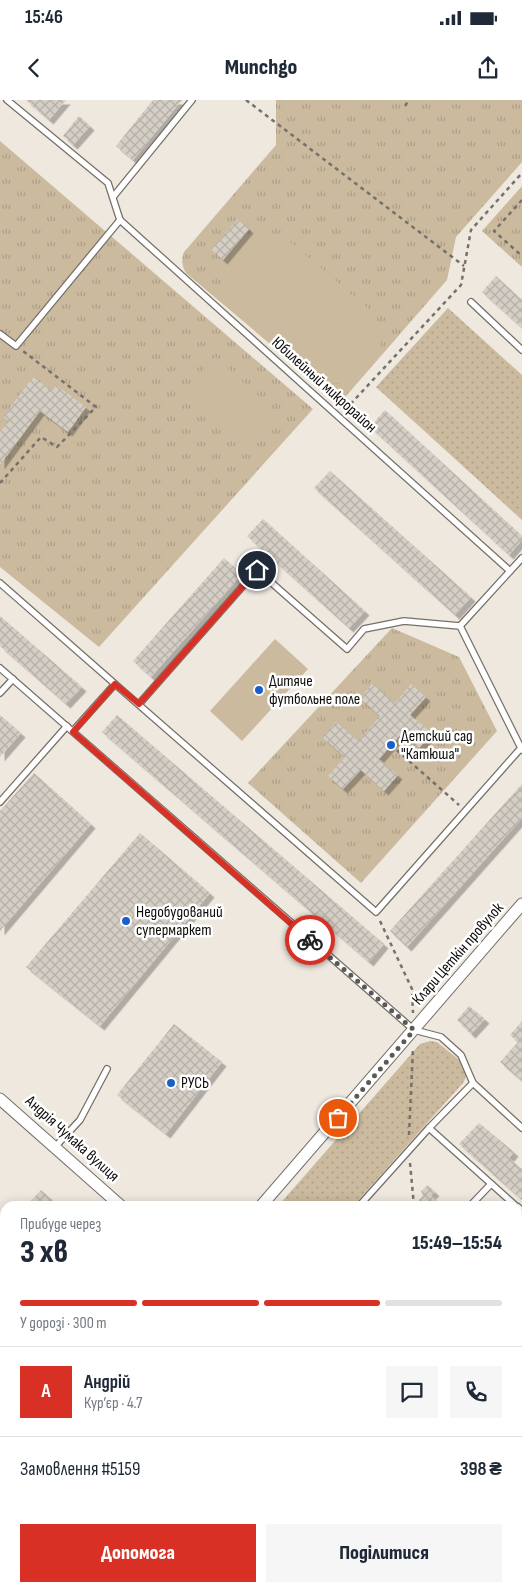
<!DOCTYPE html>
<html lang="uk">
<meta charset="utf-8">
<style>
:root{--surface:#fff;--page:#f6f6f7;--text:#1f2937;--muted:#747a83;--line:#e0e1e3;--accent:#d93025}
body{margin:0;font-family:"Sofia Sans Condensed",sans-serif;background:var(--page);color:var(--text);height:100vh;display:flex;flex-direction:column;font-size:19px;white-space:nowrap}
*{box-sizing:border-box;margin:0}
p{font-size:16px;color:var(--muted)}
.icon{flex:none;width:28px;height:28px;fill:none;stroke:currentColor;stroke-width:2;stroke-linecap:round;stroke-linejoin:round}
.map{position:relative;flex:1;overflow:hidden}
.panel{position:absolute;left:0px;top:1101px;width:522px;height:391px;display:flex;flex-direction:column;background:var(--surface);border-radius:15px 15px 0 0;box-shadow:0 2px 12px #0003}
.panel>*{flex:none}
.pin{position:absolute;display:grid;place-items:center;width:42px;height:42px;color:#fff;margin:-21px;border:2px solid #fff;border-radius:50%;box-shadow:0 1px 5px #0007}
.courier{position:absolute;display:grid;place-items:center;width:50px;height:50px;margin:-25px;border:4px solid #d93025;border-radius:50%;background:#fff;color:#222;box-shadow:0 1px 6px #0007}
.headline em{font-style:normal;font-weight:800}
.headline div{display:flex;flex-direction:column-reverse}
.headline{display:flex;align-items:center;justify-content:space-between;height:85px;padding:0 20px}
h1{font-size:32px;font-weight:800;line-height:38px}
.bar{display:grid;grid-template-columns:repeat(4,1fr);gap:8px 5px;align-content:center;height:60px;padding:0 20px}
.bar i{height:6px;border-radius:4px;background:var(--line)}
.bar .selected{background:var(--accent)}
.bar p{grid-column:span 4}
.line{display:flex;align-items:center;gap:12px;padding:0 20px;border-top:1px solid var(--line)}
.line div{flex:1}
.round{display:grid;place-items:center;flex:none;width:52px;height:52px;border-radius:0px;background:var(--page)}
.primary-button{display:flex;gap:10px;margin-top:auto;padding:10px 20px}
.primary-button a{flex:1;height:58px;border-radius:0px;background:var(--accent);color:#fff;font-size:20px;font-weight:800;line-height:58px;text-align:center}
.primary-button a+a{background:var(--page);color:var(--text)}
.status{display:flex;justify-content:space-between;align-items:center;height:35px;padding:0 25px;background:var(--surface);direction:ltr}
.status svg{height:14px;fill:currentColor}
header{display:flex;justify-content:space-between;align-items:center;height:65px;padding:0 20px;background:var(--surface);font-size:22px;font-weight:800}
.map>svg:first-child{display:block}
.grass{fill:url(#grass-dots)}
.park{fill:url(#park-tufts)}
.garden{fill:#cbba9e}
.building{fill:url(#building-cross-hatch);filter:url(#shadow)}
.lines{fill:none;stroke-linecap:round;stroke-linejoin:round}
.service-casing{stroke:#757068;stroke-width:8}
.minor-casing{stroke:#757068;stroke-width:13}
.tertiary-casing{stroke:#757068;stroke-width:16}
.path{stroke:#75716c;stroke-width:2.5;stroke-dasharray:4 4;stroke-linecap:butt}
.service{stroke:#fff;stroke-width:5.5}
.minor{stroke:#fff;stroke-width:11}
.tertiary{stroke:#fff;stroke-width:14}
.done{stroke:#5c5955;stroke-width:5;stroke-dasharray:0 9}
.route{stroke:#d93025;stroke-width:6}
.poi-dot{fill:#1a5ec9;stroke:#fff;stroke-width:2}
.labels{text-anchor:middle;dominant-baseline:central;stroke-width:5;stroke-linejoin:round;paint-order:stroke}
.street-label{font-size:16px;fill:#0e0c0a;stroke:#fff}
.poi-label{font-size:16px;fill:#0e0c0a;stroke:#fff;text-anchor:start}
</style>
<div class="status"><b>15:46</b><svg viewBox="0 0 49 12"><path d="M0 12V9h3v3zM5 12V6h3v6zM10 12V3h3v9zM15 12V0h3v12zM26 1h20v11H26zM47 4h2v5h-2z"/></svg></div>
<header><svg class="icon" aria-label="back" viewBox="0 0 24 24"><path d="M15 5l-7 7 7 7"/></svg>Munchgo<svg class="icon" aria-label="share" viewBox="0 0 24 24"><path d="M12 15V3M7 8l5-5 5 5M5 13v7h14v-7"/></svg></header>
<div class="map">
<svg width="522" height="1492" viewBox="0 0 522 1492">
<defs>
<pattern id="grass-dots" width="8" height="8" patternUnits="userSpaceOnUse" patternTransform="scale(1.25)"><rect width="8" height="8" fill="#cbba9e"/><path d="M2 2h.1M6 6h.1" fill="none" stroke="#ad9f87" stroke-width="1.8" stroke-linecap="round"/></pattern>
<pattern id="park-tufts" width="24" height="20" patternUnits="userSpaceOnUse" patternTransform="scale(1.25)"><rect width="24" height="20" fill="#cbba9e"/><path d="M3 7l-1-3M5 7V3M7 7l1-3M15 17l-1-3M17 17v-4M19 17l1-3" fill="none" stroke="#ad9f87"/></pattern>
<pattern id="building-cross-hatch" width="8" height="8" patternUnits="userSpaceOnUse" patternTransform="scale(1.25)"><rect width="8" height="8" fill="#d4cec5"/><path d="M0 0l8 8M0 8l8-8" fill="none" stroke="#b5b0a8"/></pattern>
<filter id="shadow"><feDropShadow dx="4.5" dy="4.5" stdDeviation="0" flood-color="#0004"/></filter>
</defs>
<rect width="100%" height="100%" fill="#eee8df"/>
<g class="grass">
<polygon points="448,208 522,275 522,420 376,287"/>
<polygon points="430,941 437,942 463,963 467,975 463,983 353,1106 278,1106 420,944"/>
</g>
<g class="park">
<path d="M276,0H522V62L456,137L447,180L340,303L186,173C182,166 181,160 184,152L276,45Z"/>
<polygon points="0,41 313,309 99,547 0,467"/>
<polygon points="522,86 522,167 482,131"/>
<polygon points="392,528 459,557 497,631 361,783 248,683"/>
</g>
<g class="garden">
<path d="M268,135L281,138L292,143L370,210C375,217 380,225 381,235C384,264 356,288 328,282C323,280 318,277 313,275L235,209C230,201 224,194 223,184C220,164 234,144 252,138C257,136 263,136 268,135Z"/>
<polygon points="215,257 278,313 249,345 186,289"/>
<polygon points="275,539 308,569 242,641 210,611"/>
</g>
<g class="building">
<polygon points="26,0 66,0 49,20"/>
<polygon points="153,0 182,0 133,60 116,46"/>
<polygon points="79,16 90,26 73,45 63,36"/>
<polygon points="238,119 249,129 223,160 211,149"/>
<polygon points="496,176 522,200 522,228 482,192"/>
<polygon points="33,277 52,291 56,285 86,307 68,332 40,311 0,365 0,332 9,321 3,317"/>
<polygon points="385,310 522,436 522,440 509,455 370,327"/>
<polygon points="330,371 471,497 455,515 314,388"/>
<polygon points="263,419 365,511 349,528 247,436"/>
<polygon points="224,458 242,474 151,577 133,561"/>
<polygon points="0,516 82,587 66,604 0,546"/>
<polygon points="373,583 395,603 411,584 426,597 410,615 432,633 419,648 402,633 379,659 398,675 384,691 361,670 343,689 328,676 345,657 322,637 336,622 358,641 380,616 360,598"/>
<polygon points="0,615 21,633 0,657"/>
<polygon points="117,615 384,844 369,862 102,632"/>
<polygon points="34,673 91,724 0,831 0,711"/>
<polygon points="522,684 522,718 407,847 390,831"/>
<polygon points="140,733 210,793 100,926 26,867"/>
<polygon points="469,906 485,919 471,934 457,920"/>
<polygon points="522,921 522,981 500,962 518,942 510,935"/>
<polygon points="174,924 222,962 166,1034 117,995"/>
<polygon points="479,1023 514,1052 509,1058 522,1069 522,1100 459,1044"/>
<polygon points="428,1085 435,1092 431,1095 436,1101 429,1106 423,1106 419,1100 423,1096 421,1091"/>
<polygon points="41,1090 59,1106 26,1106"/>
</g>
<g class="lines">
<g class="service-casing">
<g id="service">
<polyline points="7,0 108,83 120,120"/>
<polyline points="113,97 192,0"/>
<polyline points="120,120 510,471"/>
<polyline points="471,202 522,250"/>
<polyline points="0,234 16,246 120,120"/>
<polyline points="0,483 115,584 73,631"/>
<polyline points="460,526 522,458"/>
<polyline points="0,568 414,930 441,937 461,955 473,983 522,1028"/>
<polyline points="115,584 376,812 521,648"/>
<polyline points="0,593 13,579"/>
<polyline points="139,604 257,470 347,549 364,529 404,521 460,526 522,650"/>
<polyline points="0,702 67,626"/>
<polyline points="429,1028 516,1106"/>
<polyline points="55,1047 80,1020 107,969"/>
<polyline points="359,1106 429,1028 473,983"/>
<polyline points="470,1106 491,1084"/>
<polyline points="518,1107 522,1111"/>
<polyline points="518,1375 519,1377"/>
</g>
</g>
<g class="minor-casing">
<g id="minor">
<polyline points="0,999 121,1106"/>
<polyline points="261,1106 522,804"/>
<polyline points="0,1133 5,1137"/>
<polyline points="0,1324 5,1328"/>
<polyline points="189,1488 194,1492"/>
<polyline points="406,1488 412,1492"/>
</g>
</g>
<g class="tertiary-casing">
<g id="tertiary">
<polyline points="0,1424 5,1418"/>
<polyline points="518,1455 522,1459"/>
</g>
</g>
<g class="path">
<polyline points="246,0 464,166"/>
<polyline points="405,6 409,0"/>
<polyline points="522,100 494,131 522,156"/>
<polyline points="345,310 461,185 471,130 522,73"/>
<polyline points="0,383 41,337 57,347 96,307 23,251"/>
<polyline points="391,645 459,705"/>
<polyline points="380,821 412,889 413,913"/>
<polyline points="409,1035 413,948"/>
<polyline points="410,1063 414,1106"/>
</g>
<use href="#service" class="service"/>
<use href="#minor" class="minor"/>
<use href="#tertiary" class="tertiary"/>
</g>
<g class="lines">
<polyline class="done" points="310,840 414,930 338,1018"/>
<polyline class="route" points="257,470 139,604 115,584 73,632 310,840"/>
</g>
<g class="poi-dot">
<circle cx="259" cy="590" r="5"/>
<circle cx="391" cy="645" r="5"/>
<circle cx="126" cy="821" r="5"/>
<circle cx="171" cy="983" r="5"/>
</g>
<g class="labels">
<g class="street-label">
<text transform="translate(324 285) rotate(42)">Юбилейный микрорайон</text>
<text transform="translate(458 854) rotate(-49)">Клари Цеткін провулок</text>
<text transform="translate(72 1039) rotate(42)">Андрія Чумака вулиця</text>
</g>
<g class="poi-label">
<text x="269" y="581">Дитяче<tspan x="269" dy="18">футбольне поле</tspan></text>
<text x="401" y="636">Детский сад<tspan x="401" dy="18">"Катюша"</tspan></text>
<text x="136" y="812">Недобудований<tspan x="136" dy="18">супермаркет</tspan></text>
<text x="181" y="983">РУСЬ</text>
</g>
</g>
</svg>
<div class="pin" style="left:338px;top:1018px;background:#ea580c"><svg class="icon" aria-label="bag" viewBox="0 0 24 24"><path d="M5 8h14l-1 12H6zM9 8a3 3 0 0 1 6 0"/></svg></div>
<div class="pin" style="left:257px;top:470px;background:#1f2937"><svg class="icon" aria-label="home" viewBox="0 0 24 24"><path d="M3 11l9-7 9 7M6 9v11h12V9"/></svg></div>
<div class="courier" style="left:310px;top:840px"><svg class="icon" aria-label="bike" viewBox="0 0 24 24"><circle cx="6" cy="16" r="4"/><circle cx="18" cy="16" r="4"/><path d="M6 16l4-8h5l3 8M10 8l3 8H6M13 5h3"/></svg></div>
<section class="panel">
<div class="headline"><div><h1>3 хв</h1><p>Прибуде через</p></div><em>15:49–15:54</em></div>
<div class="bar"><i class="selected"></i><i class="selected"></i><i class="selected"></i><i></i><p>У дорозі · 300 m</p></div>
<div class="line" style="height:90px"><b class="round" style="background:var(--accent);color:#fff">А</b><div><b>Андрій</b><p>Кур’єр · 4.7</p></div><a class="round"><svg class="icon" aria-label="chat" viewBox="0 0 24 24"><path d="M4 5h16v11H9l-5 4z"/></svg></a><a class="round"><svg class="icon" aria-label="phone" viewBox="0 0 24 24"><path d="M5 4h4l2 5-3 2q2 4 5 5l2-3 5 2v4C11 20 4 13 5 4z"/></svg></a></div>
<div class="line" style="height:65px"><div>Замовлення #5159</div><b>398 ₴</b></div>
<div class="primary-button"><a>Допомога</a><a>Поділитися</a></div>
</section>
</div>
